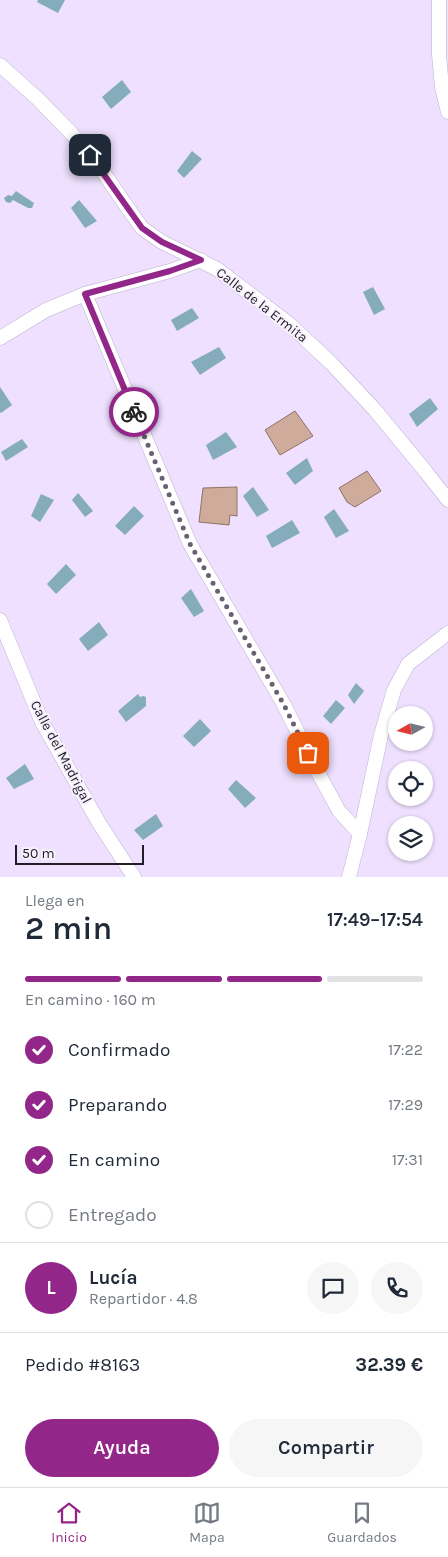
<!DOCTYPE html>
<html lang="es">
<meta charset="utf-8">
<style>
:root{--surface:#fff;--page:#f6f6f7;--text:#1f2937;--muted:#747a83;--line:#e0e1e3;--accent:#932789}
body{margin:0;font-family:Karla,sans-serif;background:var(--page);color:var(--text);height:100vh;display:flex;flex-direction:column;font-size:19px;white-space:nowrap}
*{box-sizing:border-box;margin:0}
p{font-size:16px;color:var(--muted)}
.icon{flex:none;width:28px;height:28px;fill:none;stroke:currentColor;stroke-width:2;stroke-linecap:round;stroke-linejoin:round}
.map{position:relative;height:877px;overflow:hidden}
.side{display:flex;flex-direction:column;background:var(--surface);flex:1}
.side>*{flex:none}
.needle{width:32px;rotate:262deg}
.tools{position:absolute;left:388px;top:706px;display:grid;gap:10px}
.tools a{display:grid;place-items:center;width:45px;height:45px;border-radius:50%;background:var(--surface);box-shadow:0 1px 4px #0004;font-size:25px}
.scale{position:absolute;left:15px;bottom:12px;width:129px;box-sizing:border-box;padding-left:5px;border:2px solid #221d28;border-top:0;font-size:14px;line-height:18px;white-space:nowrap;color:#221d28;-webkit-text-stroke:4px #f7f1fd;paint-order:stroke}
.pin{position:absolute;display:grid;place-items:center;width:42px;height:42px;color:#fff;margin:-21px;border-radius:10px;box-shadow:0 2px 8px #0006}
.courier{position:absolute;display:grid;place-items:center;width:50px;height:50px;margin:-25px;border:4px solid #932789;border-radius:50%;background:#fff;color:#222;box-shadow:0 1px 6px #0007}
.headline em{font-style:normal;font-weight:600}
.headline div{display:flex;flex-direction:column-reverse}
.headline{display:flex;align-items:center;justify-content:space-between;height:85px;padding:0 25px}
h1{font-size:32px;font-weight:600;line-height:38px}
.bar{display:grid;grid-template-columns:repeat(4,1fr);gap:8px 5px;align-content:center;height:60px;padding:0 25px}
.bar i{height:6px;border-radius:4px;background:var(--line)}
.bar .active{background:var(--accent)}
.bar p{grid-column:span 4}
.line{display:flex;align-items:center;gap:12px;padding:0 25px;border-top:1px solid var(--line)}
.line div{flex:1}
.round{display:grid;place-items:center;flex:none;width:52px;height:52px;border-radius:26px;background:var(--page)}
ol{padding:0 25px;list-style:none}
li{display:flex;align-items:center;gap:15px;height:55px}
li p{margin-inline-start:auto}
li .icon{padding:5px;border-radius:50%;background:var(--accent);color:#fff;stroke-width:4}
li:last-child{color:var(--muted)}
li i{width:28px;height:28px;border:2px solid var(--line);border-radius:50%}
.primary-button{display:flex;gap:10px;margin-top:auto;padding:10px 25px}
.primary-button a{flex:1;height:58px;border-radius:30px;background:var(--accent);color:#fff;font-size:20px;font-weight:600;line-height:58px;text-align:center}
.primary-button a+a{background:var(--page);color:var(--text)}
.dock{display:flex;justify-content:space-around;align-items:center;height:70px;border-top:1px solid var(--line);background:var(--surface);font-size:14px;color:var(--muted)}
.dock a{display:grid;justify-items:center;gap:2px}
.dock .active{color:var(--accent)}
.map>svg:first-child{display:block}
.water{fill:#84acba}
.building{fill:#cfab9c;stroke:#907164}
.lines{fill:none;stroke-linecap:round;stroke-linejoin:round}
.minor-casing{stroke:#beb1ce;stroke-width:15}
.minor{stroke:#fff;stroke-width:14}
.done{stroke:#696173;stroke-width:5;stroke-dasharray:0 9}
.route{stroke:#932789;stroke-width:6}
.labels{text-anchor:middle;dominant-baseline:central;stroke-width:4;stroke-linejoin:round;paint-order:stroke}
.street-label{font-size:14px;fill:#221d28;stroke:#f7f1fd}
</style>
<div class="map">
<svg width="448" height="877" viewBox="0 0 448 877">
<rect width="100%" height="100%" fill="#eee0fe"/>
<g class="water">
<polygon points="38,0 65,0 58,13 37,2"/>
<polygon points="122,80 131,92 111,109 102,97"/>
<polygon points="192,151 202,159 184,178 177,171"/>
<polygon points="16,191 34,203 32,208 28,208 13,200 10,203 6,202 4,198 8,195 12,196"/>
<polygon points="79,200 97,221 85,228 71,208"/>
<polygon points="373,287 385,309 374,315 363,292"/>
<polygon points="192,308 199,318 177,331 171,320"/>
<polygon points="219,347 226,358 200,375 191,362"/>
<polygon points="0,387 12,405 1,413 0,412"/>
<polygon points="430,398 438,409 417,427 409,414"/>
<polygon points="226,432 237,447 213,460 206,445"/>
<polygon points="22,439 28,447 6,461 1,452"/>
<polygon points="307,458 313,471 295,485 286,473"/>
<polygon points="253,487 269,510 257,517 243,496"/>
<polygon points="78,493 93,511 85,517 72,500"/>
<polygon points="41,494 54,500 40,522 31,516"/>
<polygon points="134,506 144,516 125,535 115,526"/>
<polygon points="334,509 349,531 336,538 324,517"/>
<polygon points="292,520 300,533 272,548 266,536"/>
<polygon points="66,564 76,575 56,594 47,584"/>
<polygon points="191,589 204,611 194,617 181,598"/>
<polygon points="99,622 108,635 88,651 79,639"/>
<polygon points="356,683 364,691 354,704 348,695"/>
<polygon points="138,694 140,697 143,696 146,697 146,706 126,722 118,711"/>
<polygon points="336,700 345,708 331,724 323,716"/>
<polygon points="200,719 211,731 194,747 183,736"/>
<polygon points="25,764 34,779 14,789 6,778"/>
<polygon points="236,780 256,798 245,808 228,789"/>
<polygon points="156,814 163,826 143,840 134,830"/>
</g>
<g class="building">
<polygon points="295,411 313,436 280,455 265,430"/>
<polygon points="367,471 381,491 355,507 347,502 339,488"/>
<polygon points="237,487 237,516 230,515 229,525 199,522 203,488"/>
</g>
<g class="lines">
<g class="minor-casing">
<g id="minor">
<polyline points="439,0 439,54 442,87 448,112"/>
<polyline points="0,65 38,99 72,134 99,166 127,207 142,228 162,242 217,269 288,323 331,363 375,410 426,472 448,500"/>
<polyline points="85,294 190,544 283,703 316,769 339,811 360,834"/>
<polyline points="0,338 46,310 85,294 170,271 201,260"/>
<polyline points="0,620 42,722 99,823 134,877"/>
<polyline points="349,877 360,834 381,735 394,690 408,664 448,633"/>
</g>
</g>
<use href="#minor" class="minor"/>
</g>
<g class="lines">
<polyline class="done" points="134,412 190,544 283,703 308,753"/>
<polyline class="route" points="90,155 142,228 162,242 201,260 170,271 85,294 134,412"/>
</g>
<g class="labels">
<g class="street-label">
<text transform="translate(262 305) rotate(38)">Calle de la Ermita</text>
<text transform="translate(61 752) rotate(62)">Calle del Madrigal</text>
</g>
</g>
</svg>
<div class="tools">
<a><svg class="needle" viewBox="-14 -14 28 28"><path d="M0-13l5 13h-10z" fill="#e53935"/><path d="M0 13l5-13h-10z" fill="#747a83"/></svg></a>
<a><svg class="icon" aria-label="locate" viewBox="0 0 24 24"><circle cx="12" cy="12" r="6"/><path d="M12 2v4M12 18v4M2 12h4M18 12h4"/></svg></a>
<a><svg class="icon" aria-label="layers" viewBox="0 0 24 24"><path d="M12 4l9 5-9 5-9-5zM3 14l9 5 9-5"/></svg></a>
</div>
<div class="scale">50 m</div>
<div class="pin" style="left:308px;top:753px;background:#ea580c"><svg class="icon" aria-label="bag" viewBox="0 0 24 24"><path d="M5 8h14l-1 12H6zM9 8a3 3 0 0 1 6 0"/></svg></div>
<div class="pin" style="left:90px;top:155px;background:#1f2937"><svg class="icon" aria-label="home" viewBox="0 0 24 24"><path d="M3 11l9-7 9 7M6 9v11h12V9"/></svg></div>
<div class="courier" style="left:134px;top:412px"><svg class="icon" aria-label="bike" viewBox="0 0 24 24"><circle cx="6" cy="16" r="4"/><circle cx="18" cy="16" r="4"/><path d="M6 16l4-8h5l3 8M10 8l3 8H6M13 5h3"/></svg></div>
</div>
<section class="side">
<div class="headline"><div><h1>2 min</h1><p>Llega en</p></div><em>17:49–17:54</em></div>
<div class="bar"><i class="active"></i><i class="active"></i><i class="active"></i><i></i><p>En camino · 160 m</p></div>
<ol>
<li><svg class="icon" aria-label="check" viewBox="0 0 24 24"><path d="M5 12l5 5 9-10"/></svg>Confirmado<p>17:22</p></li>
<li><svg class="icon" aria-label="check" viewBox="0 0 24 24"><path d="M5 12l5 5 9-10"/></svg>Preparando<p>17:29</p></li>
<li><svg class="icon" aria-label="check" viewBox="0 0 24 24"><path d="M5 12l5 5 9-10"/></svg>En camino<p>17:31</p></li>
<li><i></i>Entregado</li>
</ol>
<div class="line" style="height:90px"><b class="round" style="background:var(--accent);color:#fff">L</b><div><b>Lucía</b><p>Repartidor · 4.8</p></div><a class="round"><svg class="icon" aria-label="chat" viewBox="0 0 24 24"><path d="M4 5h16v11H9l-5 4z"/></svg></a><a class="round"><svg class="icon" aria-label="phone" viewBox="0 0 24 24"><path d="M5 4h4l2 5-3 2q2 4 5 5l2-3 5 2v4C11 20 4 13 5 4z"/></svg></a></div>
<div class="line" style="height:65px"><div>Pedido #8163</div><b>32.39 €</b></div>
<div class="primary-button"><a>Ayuda</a><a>Compartir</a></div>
</section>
<nav class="dock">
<a class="active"><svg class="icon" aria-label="home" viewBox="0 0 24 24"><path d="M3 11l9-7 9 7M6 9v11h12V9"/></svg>Inicio</a>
<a><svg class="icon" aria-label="map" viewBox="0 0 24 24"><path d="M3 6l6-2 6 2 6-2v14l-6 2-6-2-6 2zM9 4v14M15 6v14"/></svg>Mapa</a>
<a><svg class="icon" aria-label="saved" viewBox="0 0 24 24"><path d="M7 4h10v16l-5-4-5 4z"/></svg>Guardados</a>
</nav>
